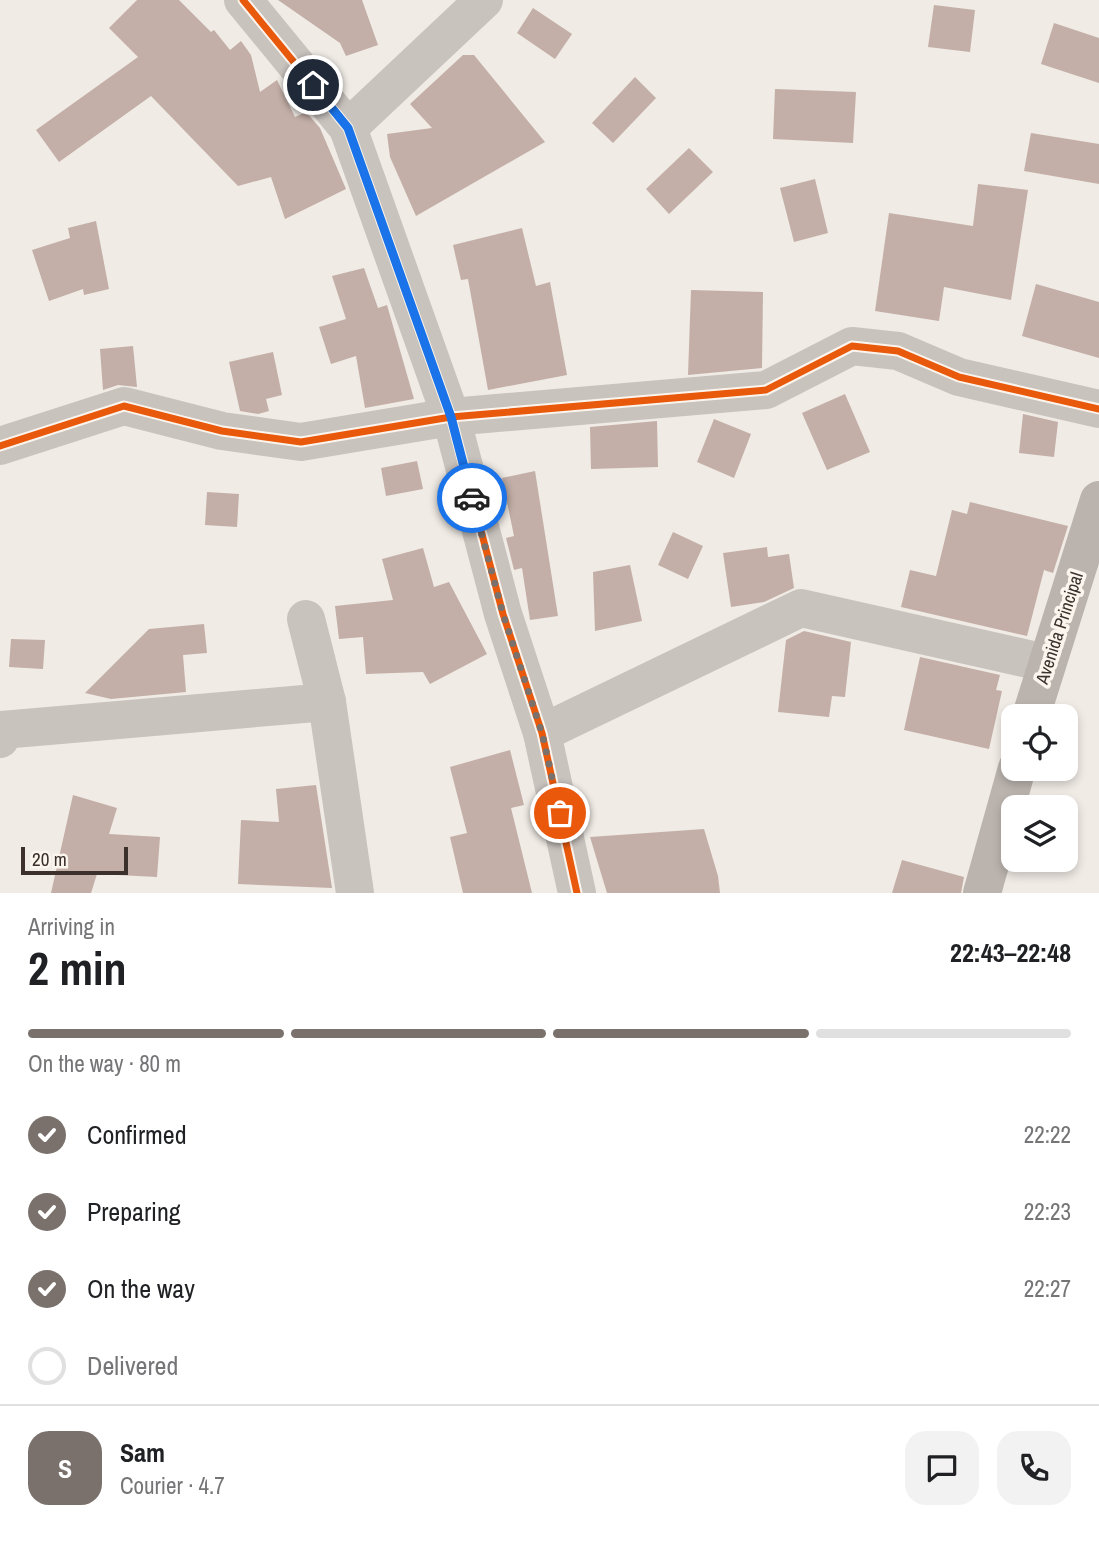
<!DOCTYPE html>
<meta charset="utf-8">
<style>
:root{--surface:#fff;--page:#f2f2f2;--text:#202124;--muted:#757577;--line:#e0e0e0;--accent:#7a716c}
body{margin:0;font-family:"Archivo Narrow",sans-serif;background:var(--page);color:var(--text);height:100vh;display:flex;flex-direction:column;font-size:26px;white-space:nowrap}
*{box-sizing:border-box;margin:0}
p{font-size:23px;color:var(--muted)}
.icon{flex:none;width:38px;height:38px;fill:none;stroke:currentColor;stroke-width:2;stroke-linecap:round;stroke-linejoin:round}
.map{position:relative;height:893px;overflow:hidden}
.details{display:flex;flex-direction:column;background:var(--surface);flex:1}
.details>*{flex:none}
.tools{position:absolute;left:1001px;top:704px;display:grid;gap:14px}
.tools a{display:grid;place-items:center;width:77px;height:77px;border-radius:14px;background:var(--surface);box-shadow:0 4px 10px #0003;font-size:35px}
.scale{position:absolute;left:21px;bottom:18px;width:107px;box-sizing:border-box;padding-left:7px;border:4px solid #3b302b;border-top:0;font-size:19px;line-height:24px;white-space:nowrap;color:#3b302b;-webkit-text-stroke:5px #fbf5ee;paint-order:stroke}
.pin{position:absolute;display:grid;place-items:center;width:60px;height:60px;color:#fff;margin:-30px;border:4px solid #fff;border-radius:50%;box-shadow:0 2px 7px #0007}
.courier{position:absolute;display:grid;place-items:center;width:70px;height:70px;margin:-35px;border:5px solid #1a73e8;border-radius:50%;background:#fff;color:#222;box-shadow:0 2px 9px #0007}
.summary em{font-style:normal;font-weight:800}
.summary div{display:flex;flex-direction:column-reverse}
.summary{display:flex;align-items:center;justify-content:space-between;height:119px;padding:0 28px}
h1{font-size:46px;font-weight:800;line-height:52px}
.bar{display:grid;grid-template-columns:repeat(4,1fr);gap:10px 7px;align-content:center;height:84px;padding:0 28px}
.bar i{height:9px;border-radius:5px;background:var(--line)}
.bar .selected{background:var(--accent)}
.bar p{grid-column:span 4}
.line{display:flex;align-items:center;gap:18px;padding:0 28px;border-top:2px solid var(--line)}
.line div{flex:1}
.round{display:grid;place-items:center;flex:none;width:74px;height:74px;border-radius:21px;background:var(--page)}
ol{padding:0 28px;list-style:none}
li{display:flex;align-items:center;gap:21px;height:77px}
li p{margin-inline-start:auto}
li .icon{padding:7px;border-radius:50%;background:var(--accent);color:#fff;stroke-width:4}
li:last-child{color:var(--muted)}
li i{width:38px;height:38px;border:4px solid var(--line);border-radius:50%}
.map>svg:first-child{display:block}
.building{fill:#c3afa7}
.lines{fill:none;stroke-linecap:round;stroke-linejoin:round}
.street{stroke:#c9c3be;stroke-width:38}
.secondary{stroke:#bab3ae;stroke-width:38}
.cycleway-casing{stroke:#fbf5ee;stroke-width:11}
.cycleway{stroke:#e8590c;stroke-width:7}
.done{stroke:#7a716c;stroke-width:7;stroke-dasharray:0 12.6}
.route{stroke:#1a73e8;stroke-width:9}
.labels{text-anchor:middle;dominant-baseline:central;stroke-width:7;stroke-linejoin:round;paint-order:stroke}
.street-label{font-size:18px;fill:#3b302b;stroke:#fbf5ee}
</style>
<div class="map">
<svg width="1099" height="893" viewBox="0 0 1099 893">
<rect width="100%" height="100%" fill="#f0ebe5"/>
<g class="building">
<polygon points="137,0 179,0 211,32 214,30 230,50 241,41 251,55 260,92 277,80 295,117 306,112 320,128 346,189 285,219 271,177 238,186 151,96 59,162 36,130 138,57 109,28"/>
<polygon points="278,0 362,0 378,45 346,56 340,43"/>
<polygon points="934,5 975,10 970,52 928,47"/>
<polygon points="533,8 572,34 555,59 517,33"/>
<polygon points="1054,23 1099,38 1099,83 1041,64"/>
<polygon points="463,55 474,55 545,142 416,216 390,157 387,134 432,128 410,104"/>
<polygon points="635,77 656,98 613,143 592,123"/>
<polygon points="775,89 856,92 853,143 773,139"/>
<polygon points="1031,133 1099,144 1099,184 1024,171"/>
<polygon points="689,148 713,172 669,214 646,189"/>
<polygon points="815,179 828,233 794,242 780,188"/>
<polygon points="978,184 1028,190 1011,300 944,287 939,321 875,311 889,213 973,226"/>
<polygon points="96,221 109,289 84,295 83,289 49,301 32,250 70,238 68,228"/>
<polygon points="522,228 536,286 550,282 567,375 488,390 468,279 461,280 453,245"/>
<polygon points="364,268 378,308 387,305 414,399 365,408 356,356 331,364 319,327 346,319 332,276"/>
<polygon points="1036,284 1099,302 1099,358 1022,336"/>
<polygon points="691,290 763,292 762,368 688,375"/>
<polygon points="133,346 137,387 118,385 103,390 100,349"/>
<polygon points="273,352 282,395 266,399 269,411 258,414 240,411 229,362"/>
<polygon points="845,394 870,452 827,470 802,413"/>
<polygon points="1023,414 1058,422 1054,457 1019,453"/>
<polygon points="714,419 751,434 734,478 697,462"/>
<polygon points="657,421 658,467 591,469 590,427"/>
<polygon points="417,461 423,489 386,496 381,468"/>
<polygon points="535,471 558,616 530,620 522,568 514,570 506,538 514,536 502,478"/>
<polygon points="207,492 239,494 237,527 205,525"/>
<polygon points="970,502 1068,526 1053,573 1044,570 1027,636 901,607 910,570 936,576 952,510 967,514"/>
<polygon points="673,532 703,546 688,579 658,565"/>
<polygon points="767,547 768,557 789,554 794,588 764,602 731,607 723,553"/>
<polygon points="423,548 434,587 449,582 487,654 430,684 423,672 366,674 363,637 339,639 335,606 393,600 382,559"/>
<polygon points="630,565 642,621 595,631 593,572"/>
<polygon points="204,624 207,653 183,655 186,692 111,699 85,693 149,629"/>
<polygon points="804,631 851,642 845,697 832,696 829,717 778,712 786,640"/>
<polygon points="11,639 45,640 43,669 9,667"/>
<polygon points="920,657 1000,675 996,690 1002,691 989,749 904,730"/>
<polygon points="510,750 524,805 511,808 532,893 463,893 450,837 467,833 450,767"/>
<polygon points="316,785 332,888 238,884 241,820 279,822 276,789"/>
<polygon points="73,795 117,808 109,834 160,837 157,877 97,874 91,893 51,893"/>
<polygon points="704,829 718,876 720,893 607,893 590,837"/>
<polygon points="902,860 964,877 961,893 892,893"/>
</g>
<g class="lines">
<g class="street">
<polyline points="243,0 348,128 451,417 503,614 542,733 577,893"/>
<polyline points="348,128 484,0"/>
<polyline points="0,446 124,406 222,431 301,442 451,417 766,390 852,346 898,351 959,377 1099,409"/>
<polyline points="306,619 327,702 355,893"/>
<polyline points="542,733 801,608 1046,663"/>
<polyline points="0,739 2,730 327,702"/>
</g>
<g class="secondary">
<polyline points="1031,716 1099,500"/>
<polyline points="982,893 1017,768"/>
</g>
<g class="cycleway-casing">
<g id="cycleway">
<polyline points="243,0 348,128 451,417 503,614 542,733 577,893"/>
<polyline points="0,446 124,406 222,431 301,442 451,417 766,390 852,346 898,351 959,377 1099,409"/>
</g>
</g>
<use href="#cycleway" class="cycleway"/>
</g>
<g class="lines">
<polyline class="done" points="472,498 503,614 542,733 560,813"/>
<polyline class="route" points="313,85 348,128 451,417 472,498"/>
</g>
<g class="labels">
<g class="street-label">
<text transform="translate(1059 628) rotate(-72)">Avenida Principal</text>
</g>
</g>
</svg>
<div class="tools">
<a><svg class="icon" aria-label="locate" viewBox="0 0 24 24"><circle cx="12" cy="12" r="6"/><path d="M12 2v4M12 18v4M2 12h4M18 12h4"/></svg></a>
<a><svg class="icon" aria-label="layers" viewBox="0 0 24 24"><path d="M12 4l9 5-9 5-9-5zM3 14l9 5 9-5"/></svg></a>
</div>
<div class="scale">20 m</div>
<div class="pin" style="left:560px;top:813px;background:#ea580c"><svg class="icon" aria-label="bag" viewBox="0 0 24 24"><path d="M5 8h14l-1 12H6zM9 8a3 3 0 0 1 6 0"/></svg></div>
<div class="pin" style="left:313px;top:85px;background:#1f2937"><svg class="icon" aria-label="home" viewBox="0 0 24 24"><path d="M3 11l9-7 9 7M6 9v11h12V9"/></svg></div>
<div class="courier" style="left:472px;top:498px"><svg class="icon" aria-label="car" viewBox="0 0 24 24"><path d="M5 17H2v-5l4-1 3-4h7l3 4 3 1v5h-3M9 17h6M6 11h13"/><circle cx="7" cy="17" r="2"/><circle cx="17" cy="17" r="2"/></svg></div>
</div>
<section class="details">
<div class="summary"><div><h1>2 min</h1><p>Arriving in</p></div><em>22:43–22:48</em></div>
<div class="bar"><i class="selected"></i><i class="selected"></i><i class="selected"></i><i></i><p>On the way · 80 m</p></div>
<ol>
<li><svg class="icon" aria-label="check" viewBox="0 0 24 24"><path d="M5 12l5 5 9-10"/></svg>Confirmed<p>22:22</p></li>
<li><svg class="icon" aria-label="check" viewBox="0 0 24 24"><path d="M5 12l5 5 9-10"/></svg>Preparing<p>22:23</p></li>
<li><svg class="icon" aria-label="check" viewBox="0 0 24 24"><path d="M5 12l5 5 9-10"/></svg>On the way<p>22:27</p></li>
<li><i></i>Delivered</li>
</ol>
<div class="line" style="height:126px"><b class="round" style="background:var(--accent);color:#fff">S</b><div><b>Sam</b><p>Courier · 4.7</p></div><a class="round"><svg class="icon" aria-label="chat" viewBox="0 0 24 24"><path d="M4 5h16v11H9l-5 4z"/></svg></a><a class="round"><svg class="icon" aria-label="phone" viewBox="0 0 24 24"><path d="M5 4h4l2 5-3 2q2 4 5 5l2-3 5 2v4C11 20 4 13 5 4z"/></svg></a></div>
</section>
